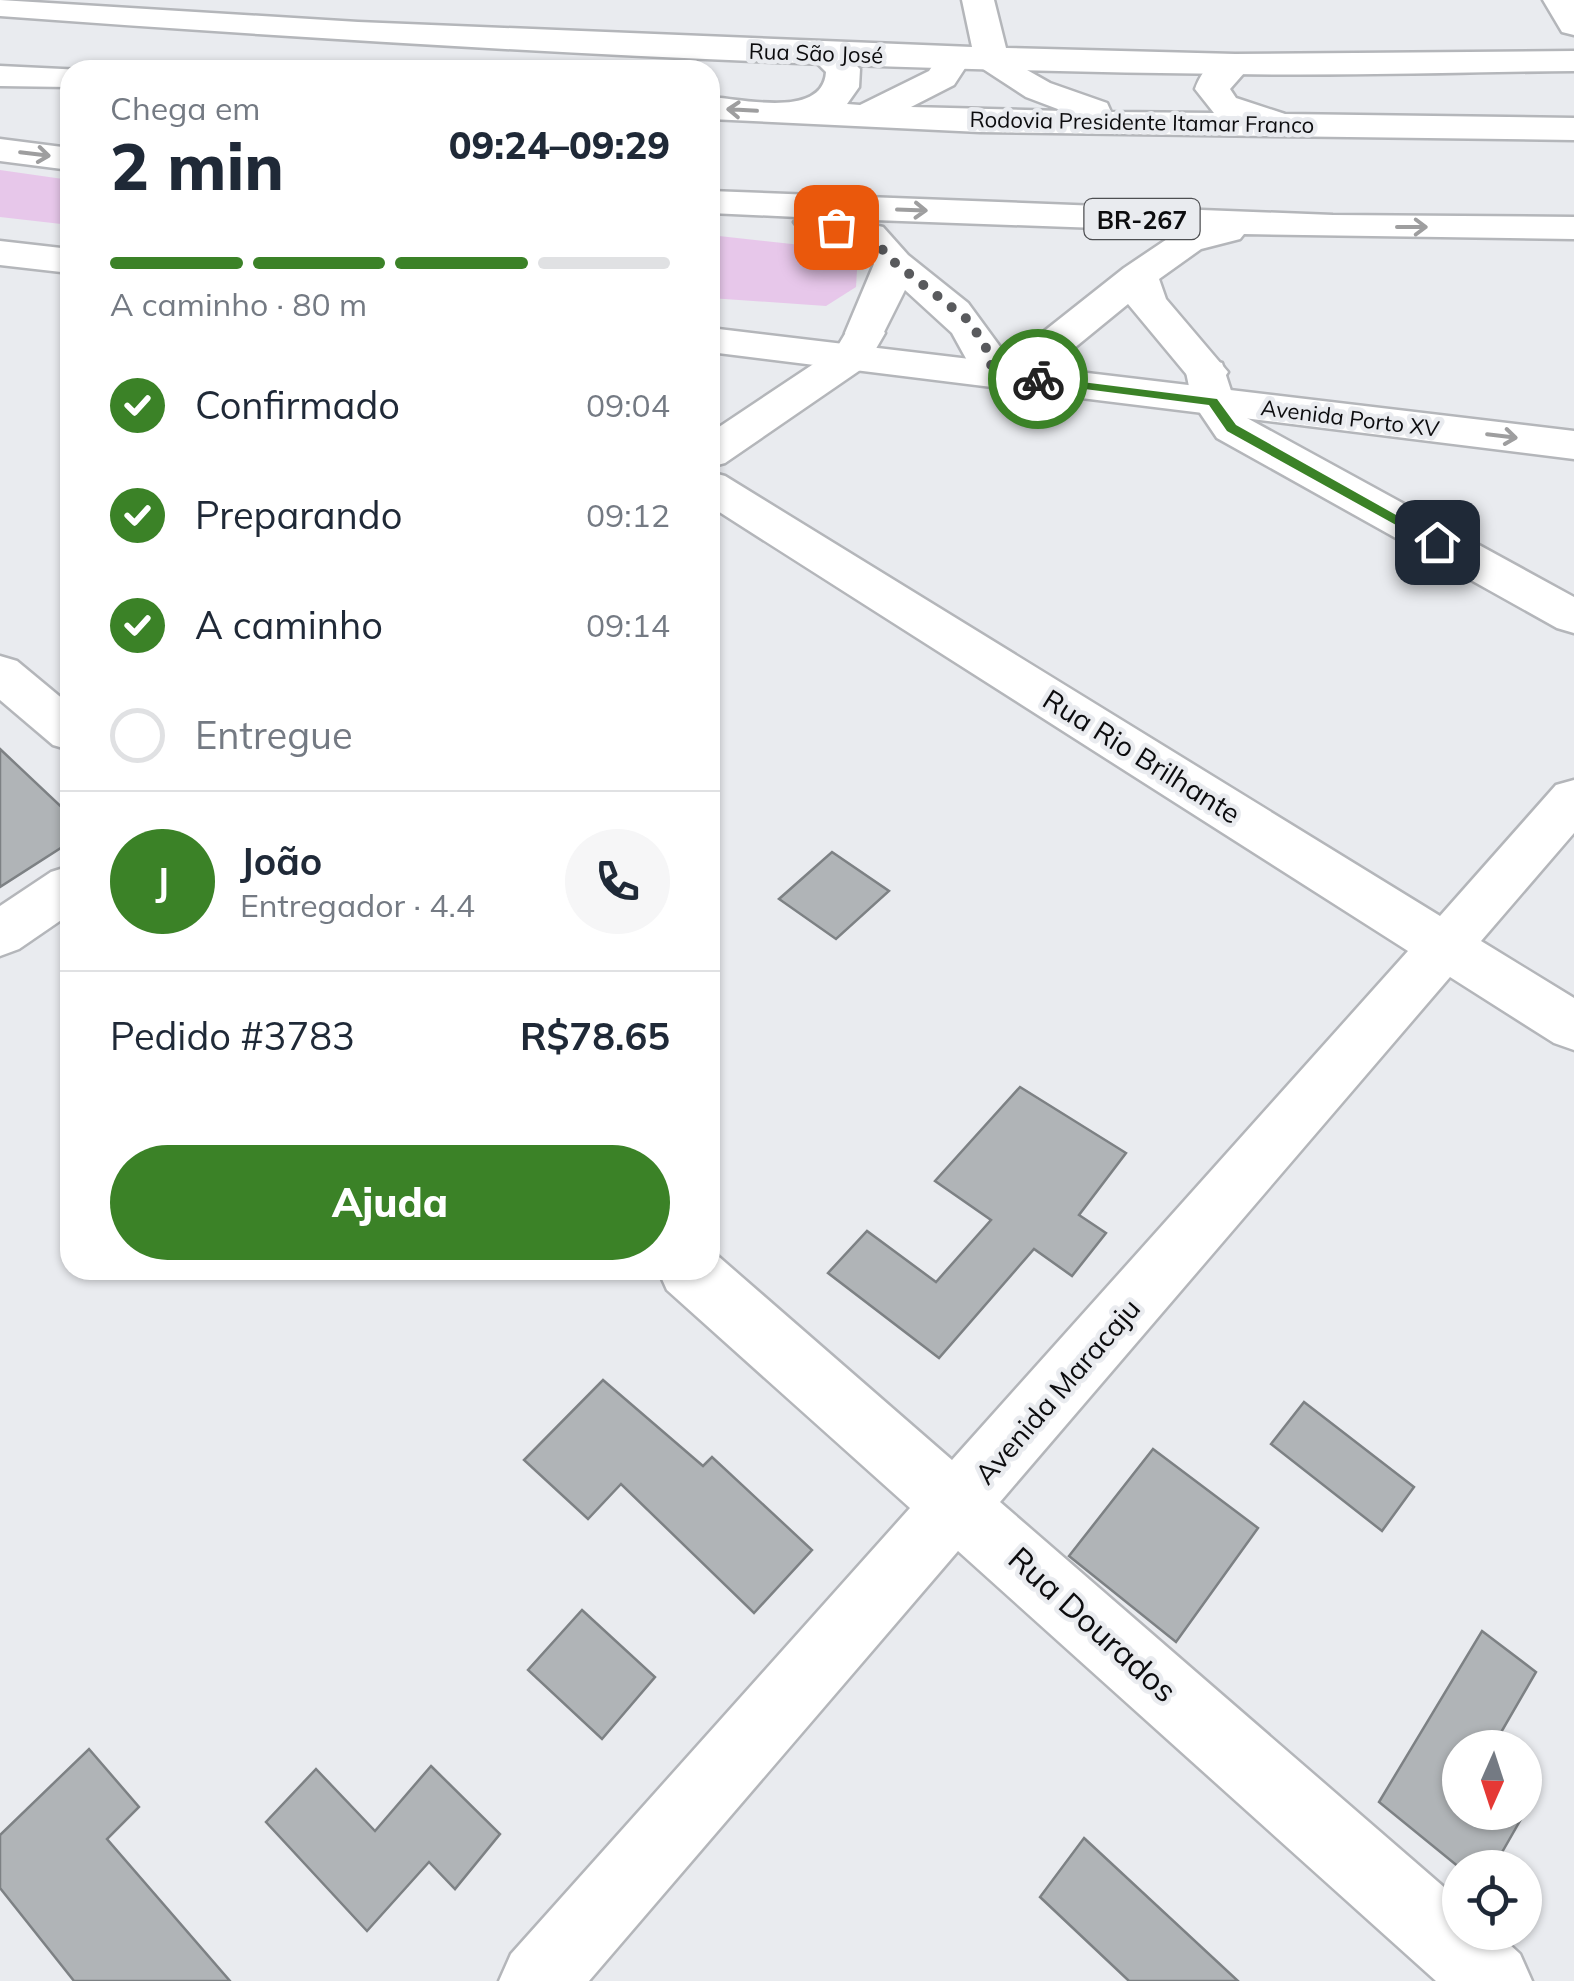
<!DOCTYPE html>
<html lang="pt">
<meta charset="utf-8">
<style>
:root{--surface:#fff;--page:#f6f6f7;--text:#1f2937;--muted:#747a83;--line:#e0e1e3;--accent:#3b8227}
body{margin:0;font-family:Mulish,sans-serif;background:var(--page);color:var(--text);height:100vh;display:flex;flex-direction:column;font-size:38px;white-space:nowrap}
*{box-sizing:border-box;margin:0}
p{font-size:32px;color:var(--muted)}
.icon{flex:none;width:55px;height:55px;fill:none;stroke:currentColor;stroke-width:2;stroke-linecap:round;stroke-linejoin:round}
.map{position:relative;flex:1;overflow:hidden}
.sheet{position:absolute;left:60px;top:60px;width:660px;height:1220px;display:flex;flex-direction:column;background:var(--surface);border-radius:30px;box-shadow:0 2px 8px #0004}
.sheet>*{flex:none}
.needle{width:65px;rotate:183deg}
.tools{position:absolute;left:1442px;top:1730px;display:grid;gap:20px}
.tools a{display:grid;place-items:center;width:100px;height:100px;border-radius:50%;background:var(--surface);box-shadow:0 2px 8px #0004;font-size:50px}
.pin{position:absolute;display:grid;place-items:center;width:85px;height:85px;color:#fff;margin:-42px;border-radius:20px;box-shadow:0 5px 15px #0006}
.courier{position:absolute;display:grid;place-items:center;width:100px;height:100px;margin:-50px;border:8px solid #3b8227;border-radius:50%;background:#fff;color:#222;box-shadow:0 2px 12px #0007}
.head em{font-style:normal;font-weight:800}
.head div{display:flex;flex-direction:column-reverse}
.head{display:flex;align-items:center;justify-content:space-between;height:170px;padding:0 50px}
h1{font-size:65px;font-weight:800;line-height:75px}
.bar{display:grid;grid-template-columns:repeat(4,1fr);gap:15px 10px;align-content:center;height:120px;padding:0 50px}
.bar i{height:12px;border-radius:8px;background:var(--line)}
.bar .current{background:var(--accent)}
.bar p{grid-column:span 4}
.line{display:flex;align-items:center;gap:25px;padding:0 50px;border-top:2px solid var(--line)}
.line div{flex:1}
.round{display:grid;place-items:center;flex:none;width:105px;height:105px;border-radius:52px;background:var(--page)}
ol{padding:0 50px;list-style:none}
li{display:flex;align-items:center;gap:30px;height:110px}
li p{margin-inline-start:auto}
li .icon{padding:10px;border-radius:50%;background:var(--accent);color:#fff;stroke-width:4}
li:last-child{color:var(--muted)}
li i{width:55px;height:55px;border:5px solid var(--line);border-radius:50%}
.button{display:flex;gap:20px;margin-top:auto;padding:20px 50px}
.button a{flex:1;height:115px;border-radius:60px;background:var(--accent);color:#fff;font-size:40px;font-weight:800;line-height:115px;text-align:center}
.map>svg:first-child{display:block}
.green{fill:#e7c7ea}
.building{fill:#b0b4b7;stroke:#7d8184;stroke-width:2.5}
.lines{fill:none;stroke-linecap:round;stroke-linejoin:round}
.street-casing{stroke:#b4b6ba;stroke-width:5}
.secondary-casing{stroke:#b4b6ba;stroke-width:5}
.highway-casing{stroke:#b4b6ba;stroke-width:5}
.street{fill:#fff;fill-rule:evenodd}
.secondary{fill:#fff;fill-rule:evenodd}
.highway{fill:#fff;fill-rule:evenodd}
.oneway{stroke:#9e9e9f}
.route{fill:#3b8227}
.done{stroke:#595a5d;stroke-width:10;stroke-dasharray:0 18}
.labels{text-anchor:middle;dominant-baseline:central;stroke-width:9;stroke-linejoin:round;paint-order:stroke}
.far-street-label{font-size:22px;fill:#0c0c0e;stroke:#e9ebef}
.shield{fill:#e9ebef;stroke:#4e4f52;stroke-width:2.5}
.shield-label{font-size:25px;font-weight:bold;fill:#0c0c0e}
.street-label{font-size:28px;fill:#0c0c0e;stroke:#e9ebef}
.near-street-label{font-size:32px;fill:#0c0c0e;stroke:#e9ebef}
</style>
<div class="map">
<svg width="1574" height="1981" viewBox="0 0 1574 1981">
<rect width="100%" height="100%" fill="#e9ebef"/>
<g class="green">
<polygon points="0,170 70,180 70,225 0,217"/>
<polygon points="710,235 838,249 857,270 856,287 826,306 710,298"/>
</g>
<g class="building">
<polygon points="0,749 70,815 70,842 0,887"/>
<polygon points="832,852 889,891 836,939 779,899"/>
<polygon points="1020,1087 1126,1153 1079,1215 1106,1233 1072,1276 1034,1249 939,1358 828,1273 867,1231 936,1282 991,1220 935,1181"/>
<polygon points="603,1380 703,1466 712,1457 812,1550 754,1613 621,1484 588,1519 524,1460"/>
<polygon points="1304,1402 1414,1487 1382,1531 1271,1444"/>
<polygon points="1153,1449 1258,1528 1176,1642 1069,1556"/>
<polygon points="582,1610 655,1677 602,1739 528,1670"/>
<polygon points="1482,1631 1536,1672 1492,1748 1460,1748 1460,1812 1525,1812 1493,1868 1460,1868 1379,1802"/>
<polygon points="89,1749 139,1807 107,1839 230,1981 74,1981 0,1888 0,1835"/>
<polygon points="431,1766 500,1834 455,1889 429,1862 367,1931 266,1822 316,1769 375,1831"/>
<polygon points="1084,1838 1238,1981 1129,1981 1040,1897"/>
</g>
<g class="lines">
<g class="street-casing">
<g id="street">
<path d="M0,0L358,22L972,47L962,0H994L1006,48L1235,54L1574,51V71C1461,72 1347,76 1233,74C822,70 411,46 0,16Z"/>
<polygon points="1543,0 1574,0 1574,35 1562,32"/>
<polygon points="865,321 879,324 885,333 866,366 725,463 710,467 710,433 836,349 851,324"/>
<polygon points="1207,359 1222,363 1234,400 1247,418 1574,597 1574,633 1557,628 1217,438 1192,401 1186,372 1192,363"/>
<polygon points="710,472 725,476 1440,916 1556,785 1574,780 1574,833 1481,941 1574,998 1574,1050 1554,1043 1450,977 1000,1502 1460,1901 1460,1932 1496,1932 1520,1954 1532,1981 1436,1981 958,1551 589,1981 499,1981 511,1954 910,1508 667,1290 658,1270 710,1270 711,1250 952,1460 1408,951 710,506"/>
<polygon points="0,656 17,661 70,705 70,750 53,745 0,700"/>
<polygon points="70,866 70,914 19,949 0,956 0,906 51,872"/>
</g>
</g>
<g class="secondary-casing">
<g id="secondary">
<polygon points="0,241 70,249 70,273 0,265"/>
<polygon points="710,328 1574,431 1574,459 710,352"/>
</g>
</g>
<g class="highway-casing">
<g id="highway">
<path d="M825,44L837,47L860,69L859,87L847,104L860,105L929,71L942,52H966L971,59L954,85L911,107L1063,111L1026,97L980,67L975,60L980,53L992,50L1050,83L1107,103L1111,112L1214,113L1195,89C1203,66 1221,50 1247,57L1252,64L1230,89L1236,98L1285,114L1574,118V140L980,132L710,119V97C742,99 823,119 826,72L808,54L813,47Z"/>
<polygon points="0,66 83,70 70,70 70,87 0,86"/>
<polygon points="0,139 70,148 70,170 0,161"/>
<path d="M710,191L1333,215L1574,217V239L1244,234L1240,239L1201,249L1159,279L1166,299L1228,372L1222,381L1207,385L1192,381L1128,304L1029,385L1014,389L980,384L952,333L905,290L879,342L865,345L851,342L845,333L874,264L856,243L800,230L794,222L798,217L710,213ZM847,219L1179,231L1124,268L1009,359L968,303L908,255L883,227Z"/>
</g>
</g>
<use href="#street" class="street"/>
<use href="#secondary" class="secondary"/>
<use href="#highway" class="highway"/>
</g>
<defs><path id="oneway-shaft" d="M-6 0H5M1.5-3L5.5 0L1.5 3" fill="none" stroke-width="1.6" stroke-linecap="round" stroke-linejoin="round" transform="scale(2.5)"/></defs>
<g class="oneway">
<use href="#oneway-shaft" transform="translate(742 110) rotate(-177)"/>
<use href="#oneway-shaft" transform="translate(35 154) rotate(7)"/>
<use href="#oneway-shaft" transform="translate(912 210) rotate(2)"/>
<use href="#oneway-shaft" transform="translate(1412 227)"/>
<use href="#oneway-shaft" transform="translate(1502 436) rotate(7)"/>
</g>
<polygon class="route" points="1034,376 1217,399 1236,425 1444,542 1432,545 1227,431 1209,405 1038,383"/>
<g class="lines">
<polyline class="done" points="836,227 869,235 894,262 968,320 985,345 994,374 1038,379"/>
</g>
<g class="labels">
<g class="far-street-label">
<text transform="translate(816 53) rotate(2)">Rua São José</text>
<text transform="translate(1142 122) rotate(1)">Rodovia Presidente Itamar Franco</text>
<text transform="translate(1350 418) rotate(7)">Avenida Porto XV</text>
</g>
<rect class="shield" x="1084.5" y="199" width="115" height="40" rx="8"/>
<g class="shield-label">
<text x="1142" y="219">BR-267</text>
</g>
<g class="street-label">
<text transform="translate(1142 756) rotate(32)">Rua Rio Brilhante</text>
<text transform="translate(1057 1391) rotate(-49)">Avenida Maracaju</text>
</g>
<g class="near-street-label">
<text transform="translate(1093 1624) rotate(42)">Rua Dourados</text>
</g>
</g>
</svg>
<div class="tools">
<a><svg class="needle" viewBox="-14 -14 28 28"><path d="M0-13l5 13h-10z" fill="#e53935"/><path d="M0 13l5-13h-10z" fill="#747a83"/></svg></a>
<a><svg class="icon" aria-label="locate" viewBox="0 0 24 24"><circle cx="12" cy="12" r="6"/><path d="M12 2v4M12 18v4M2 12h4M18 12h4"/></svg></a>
</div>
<div class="pin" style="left:836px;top:227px;background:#ea580c"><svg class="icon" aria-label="bag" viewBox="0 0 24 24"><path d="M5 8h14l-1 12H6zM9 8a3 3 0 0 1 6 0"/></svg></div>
<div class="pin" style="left:1437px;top:542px;background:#1f2937"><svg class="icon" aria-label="home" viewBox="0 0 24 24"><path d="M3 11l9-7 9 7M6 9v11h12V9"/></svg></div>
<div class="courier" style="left:1038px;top:379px"><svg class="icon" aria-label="bike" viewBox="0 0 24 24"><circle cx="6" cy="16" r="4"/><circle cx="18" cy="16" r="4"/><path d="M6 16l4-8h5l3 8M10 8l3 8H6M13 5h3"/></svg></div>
<section class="sheet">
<div class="head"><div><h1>2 min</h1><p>Chega em</p></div><em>09:24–09:29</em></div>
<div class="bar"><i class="current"></i><i class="current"></i><i class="current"></i><i></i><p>A caminho · 80 m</p></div>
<ol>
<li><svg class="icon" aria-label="check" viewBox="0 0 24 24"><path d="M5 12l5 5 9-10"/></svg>Confirmado<p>09:04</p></li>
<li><svg class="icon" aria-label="check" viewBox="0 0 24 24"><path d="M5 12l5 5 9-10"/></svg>Preparando<p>09:12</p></li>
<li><svg class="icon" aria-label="check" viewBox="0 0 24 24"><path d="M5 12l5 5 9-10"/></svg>A caminho<p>09:14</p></li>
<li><i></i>Entregue</li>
</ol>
<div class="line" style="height:180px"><b class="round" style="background:var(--accent);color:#fff">J</b><div><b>João</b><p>Entregador · 4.4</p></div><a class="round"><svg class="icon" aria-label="phone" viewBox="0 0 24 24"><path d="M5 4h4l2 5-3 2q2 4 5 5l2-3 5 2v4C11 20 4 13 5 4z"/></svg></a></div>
<div class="line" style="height:130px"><div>Pedido #3783</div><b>R$78.65</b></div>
<div class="button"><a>Ajuda</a></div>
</section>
</div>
